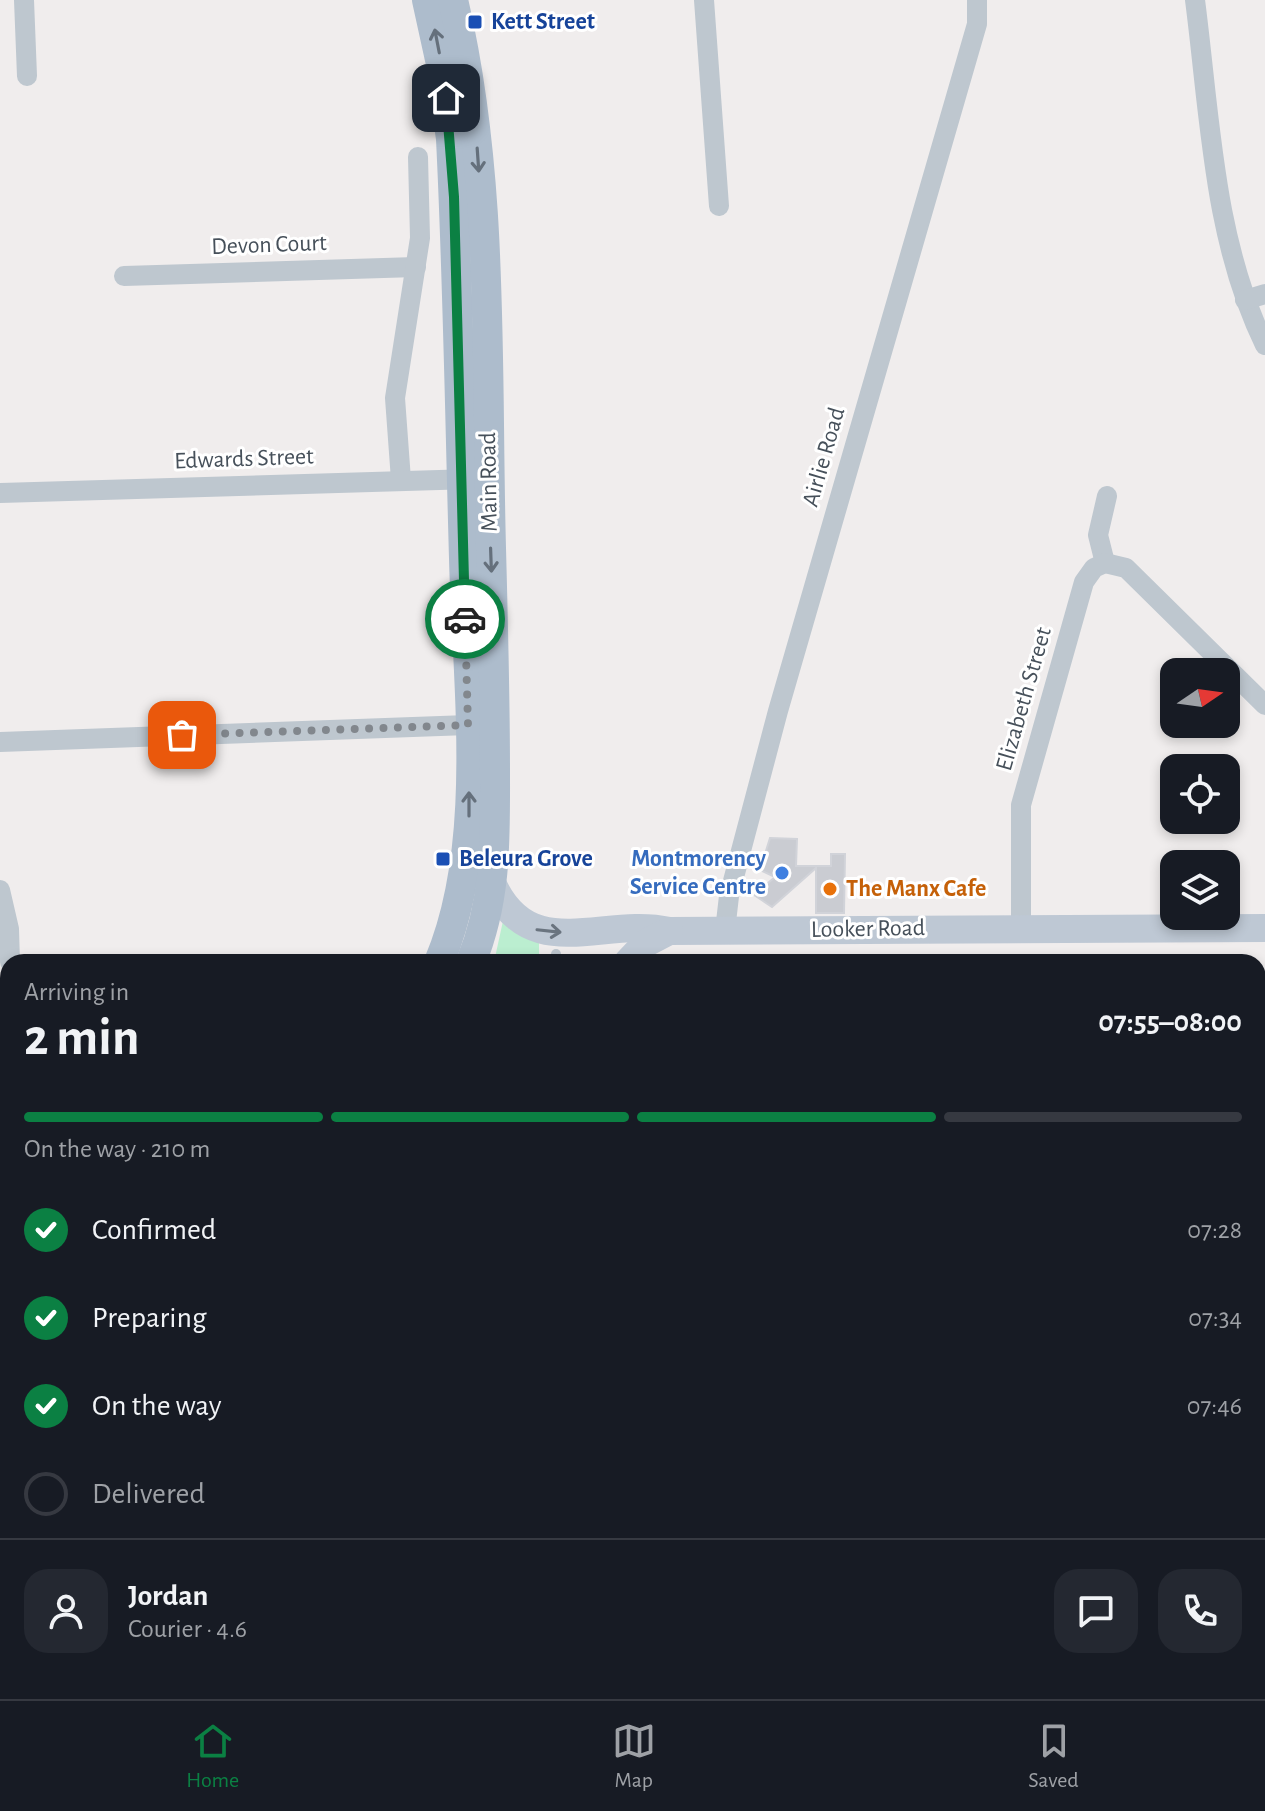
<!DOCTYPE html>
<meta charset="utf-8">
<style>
:root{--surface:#171b24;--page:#242831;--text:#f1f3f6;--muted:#9ea1a6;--line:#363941;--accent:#0b8043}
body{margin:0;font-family:"Alegreya Sans",sans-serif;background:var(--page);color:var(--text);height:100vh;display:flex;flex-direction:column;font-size:30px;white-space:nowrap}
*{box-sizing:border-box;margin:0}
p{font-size:26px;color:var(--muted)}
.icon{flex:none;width:44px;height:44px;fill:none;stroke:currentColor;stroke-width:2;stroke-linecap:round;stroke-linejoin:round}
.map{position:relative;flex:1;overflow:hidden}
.side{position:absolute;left:0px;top:954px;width:1266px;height:746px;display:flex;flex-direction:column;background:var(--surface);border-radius:24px 24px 0 0;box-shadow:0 4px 12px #0003}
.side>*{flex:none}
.needle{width:52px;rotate:77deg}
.fabs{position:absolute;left:1160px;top:658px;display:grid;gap:16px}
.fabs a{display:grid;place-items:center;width:80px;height:80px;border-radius:16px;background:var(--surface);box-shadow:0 4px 12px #0003;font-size:40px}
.pin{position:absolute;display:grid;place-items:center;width:68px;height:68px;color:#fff;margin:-34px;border-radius:16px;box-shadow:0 4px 12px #0006}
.courier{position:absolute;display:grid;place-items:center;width:80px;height:80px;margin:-40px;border:6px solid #0b8043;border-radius:50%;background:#fff;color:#222;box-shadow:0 2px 10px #0007}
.overview em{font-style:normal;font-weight:700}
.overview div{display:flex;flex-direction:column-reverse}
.overview{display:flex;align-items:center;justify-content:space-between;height:136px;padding:0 24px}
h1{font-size:52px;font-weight:700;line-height:60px}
.bar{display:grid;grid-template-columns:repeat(4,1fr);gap:12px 8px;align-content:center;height:96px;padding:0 24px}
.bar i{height:10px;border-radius:6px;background:var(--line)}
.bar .on{background:var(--accent)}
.bar p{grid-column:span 4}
.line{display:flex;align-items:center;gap:20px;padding:0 24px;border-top:2px solid var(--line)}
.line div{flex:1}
.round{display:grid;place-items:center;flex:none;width:84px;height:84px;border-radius:24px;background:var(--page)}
ol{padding:0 24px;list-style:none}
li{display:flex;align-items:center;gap:24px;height:88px}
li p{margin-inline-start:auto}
li .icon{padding:8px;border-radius:50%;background:var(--accent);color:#fff;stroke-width:4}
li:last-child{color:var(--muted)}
li i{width:44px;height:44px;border:4px solid var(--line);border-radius:50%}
.menu{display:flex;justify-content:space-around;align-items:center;height:112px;border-top:2px solid var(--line);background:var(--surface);font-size:22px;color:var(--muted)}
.menu a{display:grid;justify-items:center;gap:4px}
.menu .on{color:var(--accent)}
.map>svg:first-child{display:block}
.green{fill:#bbeed0}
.building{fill:#caccd2;stroke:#d1d3d9;stroke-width:2}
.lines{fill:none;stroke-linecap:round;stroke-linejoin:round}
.lane{stroke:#bec7cf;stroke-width:10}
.street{stroke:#bec7cf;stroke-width:20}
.secondary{stroke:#bec8d4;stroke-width:28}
.primary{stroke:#adbccc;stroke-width:30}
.oneway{stroke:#65707c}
.oneway2{stroke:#6a747f}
.done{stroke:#82878d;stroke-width:8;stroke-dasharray:0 14.4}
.route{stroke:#0b8043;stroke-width:10}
.transit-dot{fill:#1a4fb4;stroke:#fff;stroke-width:3}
.shop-dot{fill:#3f7fe0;stroke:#fff;stroke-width:3}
.food-dot{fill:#e8710a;stroke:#fff;stroke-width:3}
.labels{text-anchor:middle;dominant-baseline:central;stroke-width:6;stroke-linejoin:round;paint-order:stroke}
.transit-label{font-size:24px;font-weight:bold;fill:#164399;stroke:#fff;text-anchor:start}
.street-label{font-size:24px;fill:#46505a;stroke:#fff}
.shop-label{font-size:24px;font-weight:bold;fill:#366cbe;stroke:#fff;text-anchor:end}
.food-label{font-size:24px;font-weight:bold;fill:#c56008;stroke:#fff;text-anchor:start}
</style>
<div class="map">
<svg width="1265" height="1699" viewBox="0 0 1265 1699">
<rect width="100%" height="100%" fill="#f0eded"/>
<g class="green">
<polygon points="503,921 539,940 539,962 494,962"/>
<polygon points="684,1692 779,1692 782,1699 687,1699"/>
</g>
<polygon class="building" points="770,838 797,839 796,866 831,866 831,854 845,854 844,913 816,913 816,868 772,907 754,895 775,877 760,870"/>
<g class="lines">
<polyline class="lane" points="556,954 556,962"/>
<g class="street">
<polyline points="24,0 27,76"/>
<polyline points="704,0 719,206"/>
<path d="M1195,0C1210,115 1213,239 1265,345"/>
<polyline points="124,276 416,267"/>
<polyline points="1245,300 1265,294"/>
<polyline points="401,480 395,398 420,238 418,157"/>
<polyline points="0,493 473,479"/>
<polyline points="1105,563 1098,535 1107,496"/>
<polyline points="0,742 468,725"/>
<polyline points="0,890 9,929 10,962"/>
<polyline points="1021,929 1021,805 1084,582 1094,568 1105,563 1126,568 1265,705"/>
<polyline points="725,931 729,896 778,711 977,24 977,0"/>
<polyline points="1258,1186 1265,1186"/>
<polyline points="1258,1438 1265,1436"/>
<polyline points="1258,1666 1265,1661"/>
<polyline points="314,1692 324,1699"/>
<polyline points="675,1692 677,1699"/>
<polyline points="947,1692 950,1699"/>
<polyline points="134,1699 135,1692"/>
<polyline points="1215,1699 1224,1692"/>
</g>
<g class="secondary">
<path d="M493,885C531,966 603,916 669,931L1265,928"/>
<polyline points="628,962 646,943 669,931"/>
<polyline points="0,1047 8,1044"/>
</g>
<g class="primary">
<path d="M427,0L441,64L451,139C458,279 460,419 464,558C467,685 489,844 439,962"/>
<path d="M453,0C495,178 486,366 491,548C493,623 495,697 495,772C495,838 497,899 471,962"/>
<polyline points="0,1535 8,1524"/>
<polyline points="0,1584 8,1573"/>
</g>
</g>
<defs><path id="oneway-shaft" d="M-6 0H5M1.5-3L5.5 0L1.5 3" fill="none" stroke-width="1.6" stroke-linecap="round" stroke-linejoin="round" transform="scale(2)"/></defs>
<g class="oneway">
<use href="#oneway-shaft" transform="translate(437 41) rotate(-101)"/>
<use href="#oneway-shaft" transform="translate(478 160) rotate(86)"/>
<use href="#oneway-shaft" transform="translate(491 560) rotate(88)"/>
<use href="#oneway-shaft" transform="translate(469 804) rotate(-90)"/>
</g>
<use class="oneway2" href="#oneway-shaft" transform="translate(549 931) rotate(6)"/>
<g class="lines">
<polyline class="done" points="182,735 468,725 465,619"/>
<polyline class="route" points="446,98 454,197 465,619"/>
</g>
<g class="transit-dot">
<rect x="467" y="14" width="16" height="16" rx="4"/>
<rect x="435" y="851" width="16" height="16" rx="4"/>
</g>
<circle class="shop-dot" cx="782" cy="873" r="8"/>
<circle class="food-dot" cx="830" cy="889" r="8"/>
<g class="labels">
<g class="transit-label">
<text x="491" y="22">Kett Street</text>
<text x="459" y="859">Beleura Grove</text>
</g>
<g class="street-label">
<text transform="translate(269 245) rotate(-2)">Devon Court</text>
<text transform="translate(824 457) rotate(-74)">Airlie Road</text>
<text transform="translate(244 459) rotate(-2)">Edwards Street</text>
<text transform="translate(489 482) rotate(-91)">Main Road</text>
<text transform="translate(1024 699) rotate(-74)">Elizabeth Street</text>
<text transform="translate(868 929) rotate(-1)">Looker Road</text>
</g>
<g class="shop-label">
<text x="766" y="859">Montmorency<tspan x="766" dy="28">Service Centre</tspan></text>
</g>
<g class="food-label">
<text x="846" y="889">The Manx Cafe</text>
</g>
</g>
</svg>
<div class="fabs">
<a><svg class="needle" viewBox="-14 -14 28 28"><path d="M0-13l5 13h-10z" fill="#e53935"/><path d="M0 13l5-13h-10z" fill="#9ea1a6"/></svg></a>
<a><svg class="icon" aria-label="locate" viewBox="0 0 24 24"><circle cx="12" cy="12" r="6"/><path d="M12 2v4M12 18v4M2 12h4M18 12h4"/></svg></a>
<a><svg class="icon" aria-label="layers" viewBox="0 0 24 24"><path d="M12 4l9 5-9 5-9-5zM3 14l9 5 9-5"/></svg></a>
</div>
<div class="pin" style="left:182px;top:735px;background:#ea580c"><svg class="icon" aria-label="bag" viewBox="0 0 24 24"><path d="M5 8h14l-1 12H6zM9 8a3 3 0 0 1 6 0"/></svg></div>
<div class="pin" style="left:446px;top:98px;background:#1f2937"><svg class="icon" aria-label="home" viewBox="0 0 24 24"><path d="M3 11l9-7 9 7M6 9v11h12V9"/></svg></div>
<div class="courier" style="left:465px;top:619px"><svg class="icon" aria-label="car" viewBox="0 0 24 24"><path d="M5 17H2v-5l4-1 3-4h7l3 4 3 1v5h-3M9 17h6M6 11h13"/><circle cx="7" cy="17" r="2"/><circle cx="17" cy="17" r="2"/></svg></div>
<section class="side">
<div class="overview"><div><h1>2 min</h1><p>Arriving in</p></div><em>07:55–08:00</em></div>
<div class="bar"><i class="on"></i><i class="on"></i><i class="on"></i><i></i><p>On the way · 210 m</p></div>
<ol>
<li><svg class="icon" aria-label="check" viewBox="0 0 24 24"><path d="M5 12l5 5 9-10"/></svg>Confirmed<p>07:28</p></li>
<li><svg class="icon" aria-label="check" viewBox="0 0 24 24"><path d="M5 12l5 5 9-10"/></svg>Preparing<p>07:34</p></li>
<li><svg class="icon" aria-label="check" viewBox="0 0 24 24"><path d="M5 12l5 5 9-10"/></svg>On the way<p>07:46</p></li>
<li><i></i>Delivered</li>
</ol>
<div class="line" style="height:144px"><a class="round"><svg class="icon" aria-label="person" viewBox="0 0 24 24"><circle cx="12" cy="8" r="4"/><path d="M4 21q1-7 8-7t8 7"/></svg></a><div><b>Jordan</b><p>Courier · 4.6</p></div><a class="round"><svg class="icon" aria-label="chat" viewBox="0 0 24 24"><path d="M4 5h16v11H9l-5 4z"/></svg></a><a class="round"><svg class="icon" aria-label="phone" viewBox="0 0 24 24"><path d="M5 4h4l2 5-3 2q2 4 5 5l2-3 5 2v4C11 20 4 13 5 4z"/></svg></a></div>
</section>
</div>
<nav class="menu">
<a class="on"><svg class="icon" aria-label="home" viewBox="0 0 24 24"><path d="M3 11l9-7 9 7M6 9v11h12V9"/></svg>Home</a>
<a><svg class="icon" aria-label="map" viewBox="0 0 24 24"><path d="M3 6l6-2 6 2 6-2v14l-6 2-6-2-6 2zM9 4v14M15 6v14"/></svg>Map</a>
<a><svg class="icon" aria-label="saved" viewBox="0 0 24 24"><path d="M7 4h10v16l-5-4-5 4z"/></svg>Saved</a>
</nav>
